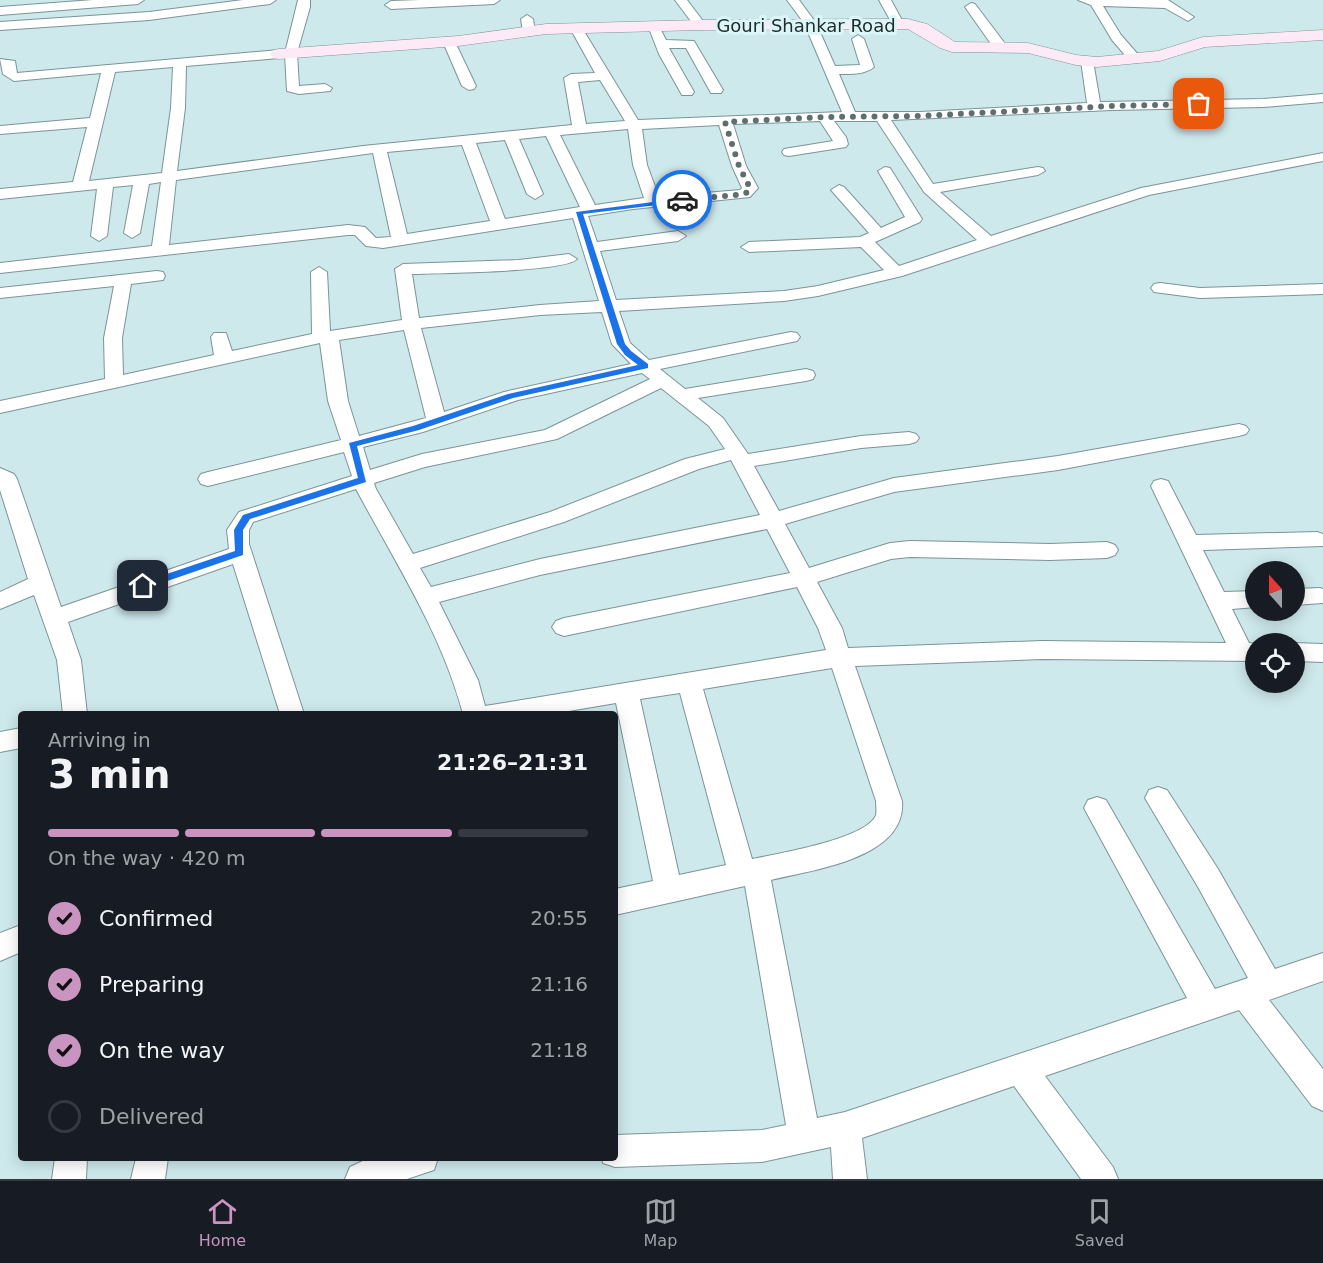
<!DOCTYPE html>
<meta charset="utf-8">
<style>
:root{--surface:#171b24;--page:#20242c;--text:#f1f3f6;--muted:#9ea1a6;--line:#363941;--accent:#c995c0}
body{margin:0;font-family:"DejaVu Sans",sans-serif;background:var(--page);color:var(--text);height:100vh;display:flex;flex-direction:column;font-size:22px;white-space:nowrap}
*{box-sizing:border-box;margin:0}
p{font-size:20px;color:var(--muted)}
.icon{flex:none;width:33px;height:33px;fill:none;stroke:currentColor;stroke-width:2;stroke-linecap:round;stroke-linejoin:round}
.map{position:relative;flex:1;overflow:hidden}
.panel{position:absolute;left:18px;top:711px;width:600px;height:450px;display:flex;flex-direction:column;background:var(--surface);border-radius:6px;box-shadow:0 3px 15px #0003}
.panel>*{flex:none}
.needle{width:39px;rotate:339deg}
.fabs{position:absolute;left:1245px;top:561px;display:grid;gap:12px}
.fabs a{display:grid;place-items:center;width:60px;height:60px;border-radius:50%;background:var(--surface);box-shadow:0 3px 15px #0003;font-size:30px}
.pin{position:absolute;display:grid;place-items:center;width:51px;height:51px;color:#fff;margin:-26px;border-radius:12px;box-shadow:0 3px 9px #0006}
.courier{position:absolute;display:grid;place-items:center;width:60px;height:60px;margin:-30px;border:4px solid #1a73e8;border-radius:50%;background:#fff;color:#222;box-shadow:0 2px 8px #0007}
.overview em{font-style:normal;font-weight:800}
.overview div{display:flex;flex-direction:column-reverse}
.overview{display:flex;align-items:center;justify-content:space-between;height:102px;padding:0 30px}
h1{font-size:39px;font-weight:800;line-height:45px}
.bar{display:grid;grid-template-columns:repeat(4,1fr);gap:9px 6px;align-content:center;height:72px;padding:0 30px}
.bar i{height:8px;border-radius:4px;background:var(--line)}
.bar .current{background:var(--accent)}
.bar p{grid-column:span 4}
ol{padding:0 30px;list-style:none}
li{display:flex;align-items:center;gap:18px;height:66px}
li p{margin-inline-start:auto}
li .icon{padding:6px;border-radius:50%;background:var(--accent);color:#111;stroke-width:4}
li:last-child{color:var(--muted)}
li i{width:33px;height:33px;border:3px solid var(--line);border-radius:50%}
.dock{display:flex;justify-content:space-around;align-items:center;height:84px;border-top:2px solid var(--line);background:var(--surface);font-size:16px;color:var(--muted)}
.dock a{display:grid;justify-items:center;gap:3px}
.dock .current{color:var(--accent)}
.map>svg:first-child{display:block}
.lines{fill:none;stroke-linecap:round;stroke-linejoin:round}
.street-casing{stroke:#7b9497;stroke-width:2}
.secondary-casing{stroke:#7b9497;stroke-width:1}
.street{fill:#fff;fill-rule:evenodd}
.secondary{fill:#feeaf7;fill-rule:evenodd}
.route{fill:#1a73e8}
.done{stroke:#5f6f70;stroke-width:6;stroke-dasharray:0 10.8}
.labels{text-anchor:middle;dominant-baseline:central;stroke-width:6;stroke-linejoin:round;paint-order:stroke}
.far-street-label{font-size:18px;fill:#232d2e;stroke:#dbf6f9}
</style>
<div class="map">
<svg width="1323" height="1179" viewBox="0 0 1323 1179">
<rect width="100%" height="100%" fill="#cee9ec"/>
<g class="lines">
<g class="street-casing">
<g id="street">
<polygon points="93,0 144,0 138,4 0,15 0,7"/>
<polygon points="243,0 276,0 270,4 149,20 0,30 0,22 149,12"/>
<path d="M298,0H310V7L297,53L299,86L325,84L332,88L330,91L299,94L287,91L285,55L279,58L186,66L185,108L177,171L363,146L572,125L564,78L571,74L595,73L570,28L576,24L582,28L638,120L842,112L804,23L787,0H799L816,23L835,66L860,65L852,39L858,35L864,39L874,67C864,75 851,74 839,74L855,112H920L1087,103L1081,61L1087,57L1093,61L1100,102L1264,99L1323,94V102L1264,107L1112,110L891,120L933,184L1038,167L1043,168L1045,171L1038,175L940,192L991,236L1141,188L1323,153V161L1149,195L902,276L818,296L784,301L619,311L630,343L649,360L791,332L797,333L800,337L797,341L660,369L685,389L806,369L813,371L815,375L813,379L806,381L698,398L723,418L748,454L861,436L909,432L916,434L919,438L916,442L909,444L861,448L754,466L779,511L894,478L1058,456L1239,424L1246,426L1249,430L1246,434L1239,436L1058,470L894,492L785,524L809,568L890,543L910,541L1050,544L1107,542L1115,545L1118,550L1115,555L1107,558L1050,560L910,557L891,559L817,582L842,628L848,648L1042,641L1226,643L1151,486L1154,481L1161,479L1168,481L1196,535L1317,532L1323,534V546L1203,550L1224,592L1256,591V607L1232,609L1249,643L1258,644H1256V661L1042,659L855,666L902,801C907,858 813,870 771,880L817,1118L845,1112L1187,998L1084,808L1088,800L1097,797L1106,800L1215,989L1248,978L1198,887L1145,798L1149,790L1158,787L1167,790L1218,869L1275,969L1323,953V981L1269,1000L1323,1069V1111L1312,1106L1239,1010L1045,1076L1113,1167L1118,1179H1081L1014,1086L862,1138L867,1179H833L831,1147L762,1162L615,1167L603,1163L602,1158H615V1135L762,1130L786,1125L745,886L615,915V889L653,881L616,703L551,714H463C442,634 395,562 356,489L253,522L249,530V544L304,714H280L233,564L68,622L81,660L87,714H63L57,660L34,595L0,609V592L28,579L0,490V468L14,474L17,479L61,607L229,549L227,530L239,512L352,476L344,452L208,486L201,484L198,479L201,474L208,472L341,440L328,401L320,343L0,413V401L105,379L104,338L114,286L0,298V288L157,271L163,272L165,276L163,280L131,284L122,338L123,375L214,355L211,337L214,333H226L232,351L312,334L311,272L319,267L327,272L330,331L402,320L395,269L403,264L519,260L569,254L577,259C567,272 436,273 412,274L419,318L540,305L599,301L573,218L383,248L366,246L355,235H348L0,273V263L152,246L161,182L149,184L140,233L132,238L124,233L133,185L113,187L107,236L99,241L91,236L97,189L0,199V189L73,182L87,127L0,134V126L90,118L101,73L14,81L3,74L0,59L15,61L17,73L279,50L285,53ZM173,67L171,108L162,173L89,181L115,72ZM600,80L625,121L586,124L578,82ZM820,121L833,141L784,149L782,152L784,155L789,156L846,147L848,144L846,137L834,121H877L924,192L977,240L899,266L875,242L920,222L922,219L890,168L885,167L878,171L905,217L881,228L844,187L839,185L831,190L869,233L860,237L749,242L741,247L749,252L861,247L884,270L818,286L784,291L616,300L600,251L678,241L686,236L678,231L597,242L588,216L633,209L750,197L758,188L746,166L733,124ZM719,125L732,166L742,188L740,190L659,197L647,165L642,129ZM628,129L633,165L644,198L595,205L560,135ZM546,136L580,207L505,219L476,143L505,140L527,194L535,199L543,194L519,139ZM462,145L490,221L407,234L387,152ZM373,153L391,237L376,238L365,227L348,225L169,245L176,180ZM602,312L612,344L631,364L504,392L444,412L421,328L540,315ZM404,330L426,418L359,436L348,401L339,340ZM642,373L650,379L545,430L422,454L370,470L363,447L423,432L518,400ZM661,388L709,426L725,449L685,459L550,512L413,554L376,489L374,483L425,467L557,439ZM731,460L760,515L540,559L431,587L420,568L564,522L699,469ZM767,529L790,573L564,618L556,621L552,627L556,633L564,636L797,587L818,628L826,650L485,706L478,680L439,602L540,575ZM832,668L876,801C876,805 877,811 876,815C867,839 776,854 752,859L703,689ZM680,693L726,865L679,875L640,699Z"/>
<polygon points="420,0 500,0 494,4 391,9 385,5 391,1"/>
<polygon points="675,0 687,0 706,25 704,28 696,28"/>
<polygon points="879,0 891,0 904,24 902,27 894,27"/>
<polygon points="1078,0 1168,0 1194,17 1188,21 1165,8 1103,6 1121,35 1142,59 1136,63 1131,62 1112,40 1091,5"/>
<polygon points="971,3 975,4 1006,45 1007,48 1006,51 996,51 965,7"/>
<polygon points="527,15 533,19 535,32 529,36 523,32 521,19"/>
<polygon points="656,27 660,28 666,40 694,41 723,90 721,93 711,93 686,48 669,48 694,92 692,95 682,95 659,54 650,31"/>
<polygon points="449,38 455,42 476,86 474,89 469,90 462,86 443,42"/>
<polygon points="1160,283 1200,288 1323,284 1323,294 1200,298 1154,292 1151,288 1154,284"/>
<polygon points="1320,588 1323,589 1323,603 1294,605 1294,589"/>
<polygon points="1294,643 1323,644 1323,662 1294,661 1294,644 1292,644"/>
<polygon points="21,728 21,748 0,752 0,732"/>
<polygon points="21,925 21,952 0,961 0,933"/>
<polygon points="55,1158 87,1158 86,1179 52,1179"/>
<polygon points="136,1158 168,1158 165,1179 131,1179"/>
<polygon points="369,1158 438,1158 434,1170 407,1179 345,1179 350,1167"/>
</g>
</g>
<g class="secondary-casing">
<polygon id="secondary" points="908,19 927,24 955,42 1028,43 1076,55 1097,57 1158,51 1203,37 1323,30 1323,40 1205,47 1160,61 1097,67 1076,65 1028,53 952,52 940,48 908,29 700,30 546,34 458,46 279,59 273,58 270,54 273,50 279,49 458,36 546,24 700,20"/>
</g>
<use href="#street" class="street"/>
<use href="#secondary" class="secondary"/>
</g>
<polygon class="route" points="684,198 682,202 583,214 625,344 631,351 648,364 648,368 513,398 419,430 357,446 366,482 250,519 243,530 243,555 147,588 140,588 140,583 235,551 234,530 243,515 358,478 349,443 413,426 508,394 638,365 625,355 617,344 576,212"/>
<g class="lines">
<polyline class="done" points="682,200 737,195 749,192 748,184 739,166 725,122 824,117 920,116 1112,106 1199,104"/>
</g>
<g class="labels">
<g class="far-street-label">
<text x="806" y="25">Gouri Shankar Road</text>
</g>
</g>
</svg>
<div class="fabs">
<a><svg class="needle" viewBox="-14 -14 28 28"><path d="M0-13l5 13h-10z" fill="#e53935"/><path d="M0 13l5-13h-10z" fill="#9ea1a6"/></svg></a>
<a><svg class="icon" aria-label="locate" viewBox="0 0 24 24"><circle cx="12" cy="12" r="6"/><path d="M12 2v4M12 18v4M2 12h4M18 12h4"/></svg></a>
</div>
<div class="pin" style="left:1199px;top:104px;background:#ea580c"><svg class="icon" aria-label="bag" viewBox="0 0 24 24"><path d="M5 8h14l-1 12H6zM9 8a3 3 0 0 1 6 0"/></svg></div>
<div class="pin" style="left:143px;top:586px;background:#1f2937"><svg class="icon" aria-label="home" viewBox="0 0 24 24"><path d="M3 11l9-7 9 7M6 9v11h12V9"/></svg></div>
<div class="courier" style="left:682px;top:200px"><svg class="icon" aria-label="car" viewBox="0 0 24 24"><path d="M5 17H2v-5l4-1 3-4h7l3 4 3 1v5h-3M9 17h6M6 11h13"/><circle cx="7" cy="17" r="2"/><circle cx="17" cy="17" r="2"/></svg></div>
<section class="panel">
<div class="overview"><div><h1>3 min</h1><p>Arriving in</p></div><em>21:26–21:31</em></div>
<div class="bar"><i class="current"></i><i class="current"></i><i class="current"></i><i></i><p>On the way · 420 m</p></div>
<ol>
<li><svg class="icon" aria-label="check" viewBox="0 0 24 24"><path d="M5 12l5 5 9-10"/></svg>Confirmed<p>20:55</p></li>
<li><svg class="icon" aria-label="check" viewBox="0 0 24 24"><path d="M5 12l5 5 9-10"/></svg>Preparing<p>21:16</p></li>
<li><svg class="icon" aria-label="check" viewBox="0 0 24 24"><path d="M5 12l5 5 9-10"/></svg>On the way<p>21:18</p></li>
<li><i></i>Delivered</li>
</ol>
</section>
</div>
<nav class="dock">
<a class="current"><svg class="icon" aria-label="home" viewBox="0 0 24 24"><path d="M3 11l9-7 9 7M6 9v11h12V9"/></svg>Home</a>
<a><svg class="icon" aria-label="map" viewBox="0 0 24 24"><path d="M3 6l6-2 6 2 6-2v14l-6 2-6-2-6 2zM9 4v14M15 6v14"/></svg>Map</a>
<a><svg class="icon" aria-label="saved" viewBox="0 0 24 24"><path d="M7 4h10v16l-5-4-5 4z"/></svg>Saved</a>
</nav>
